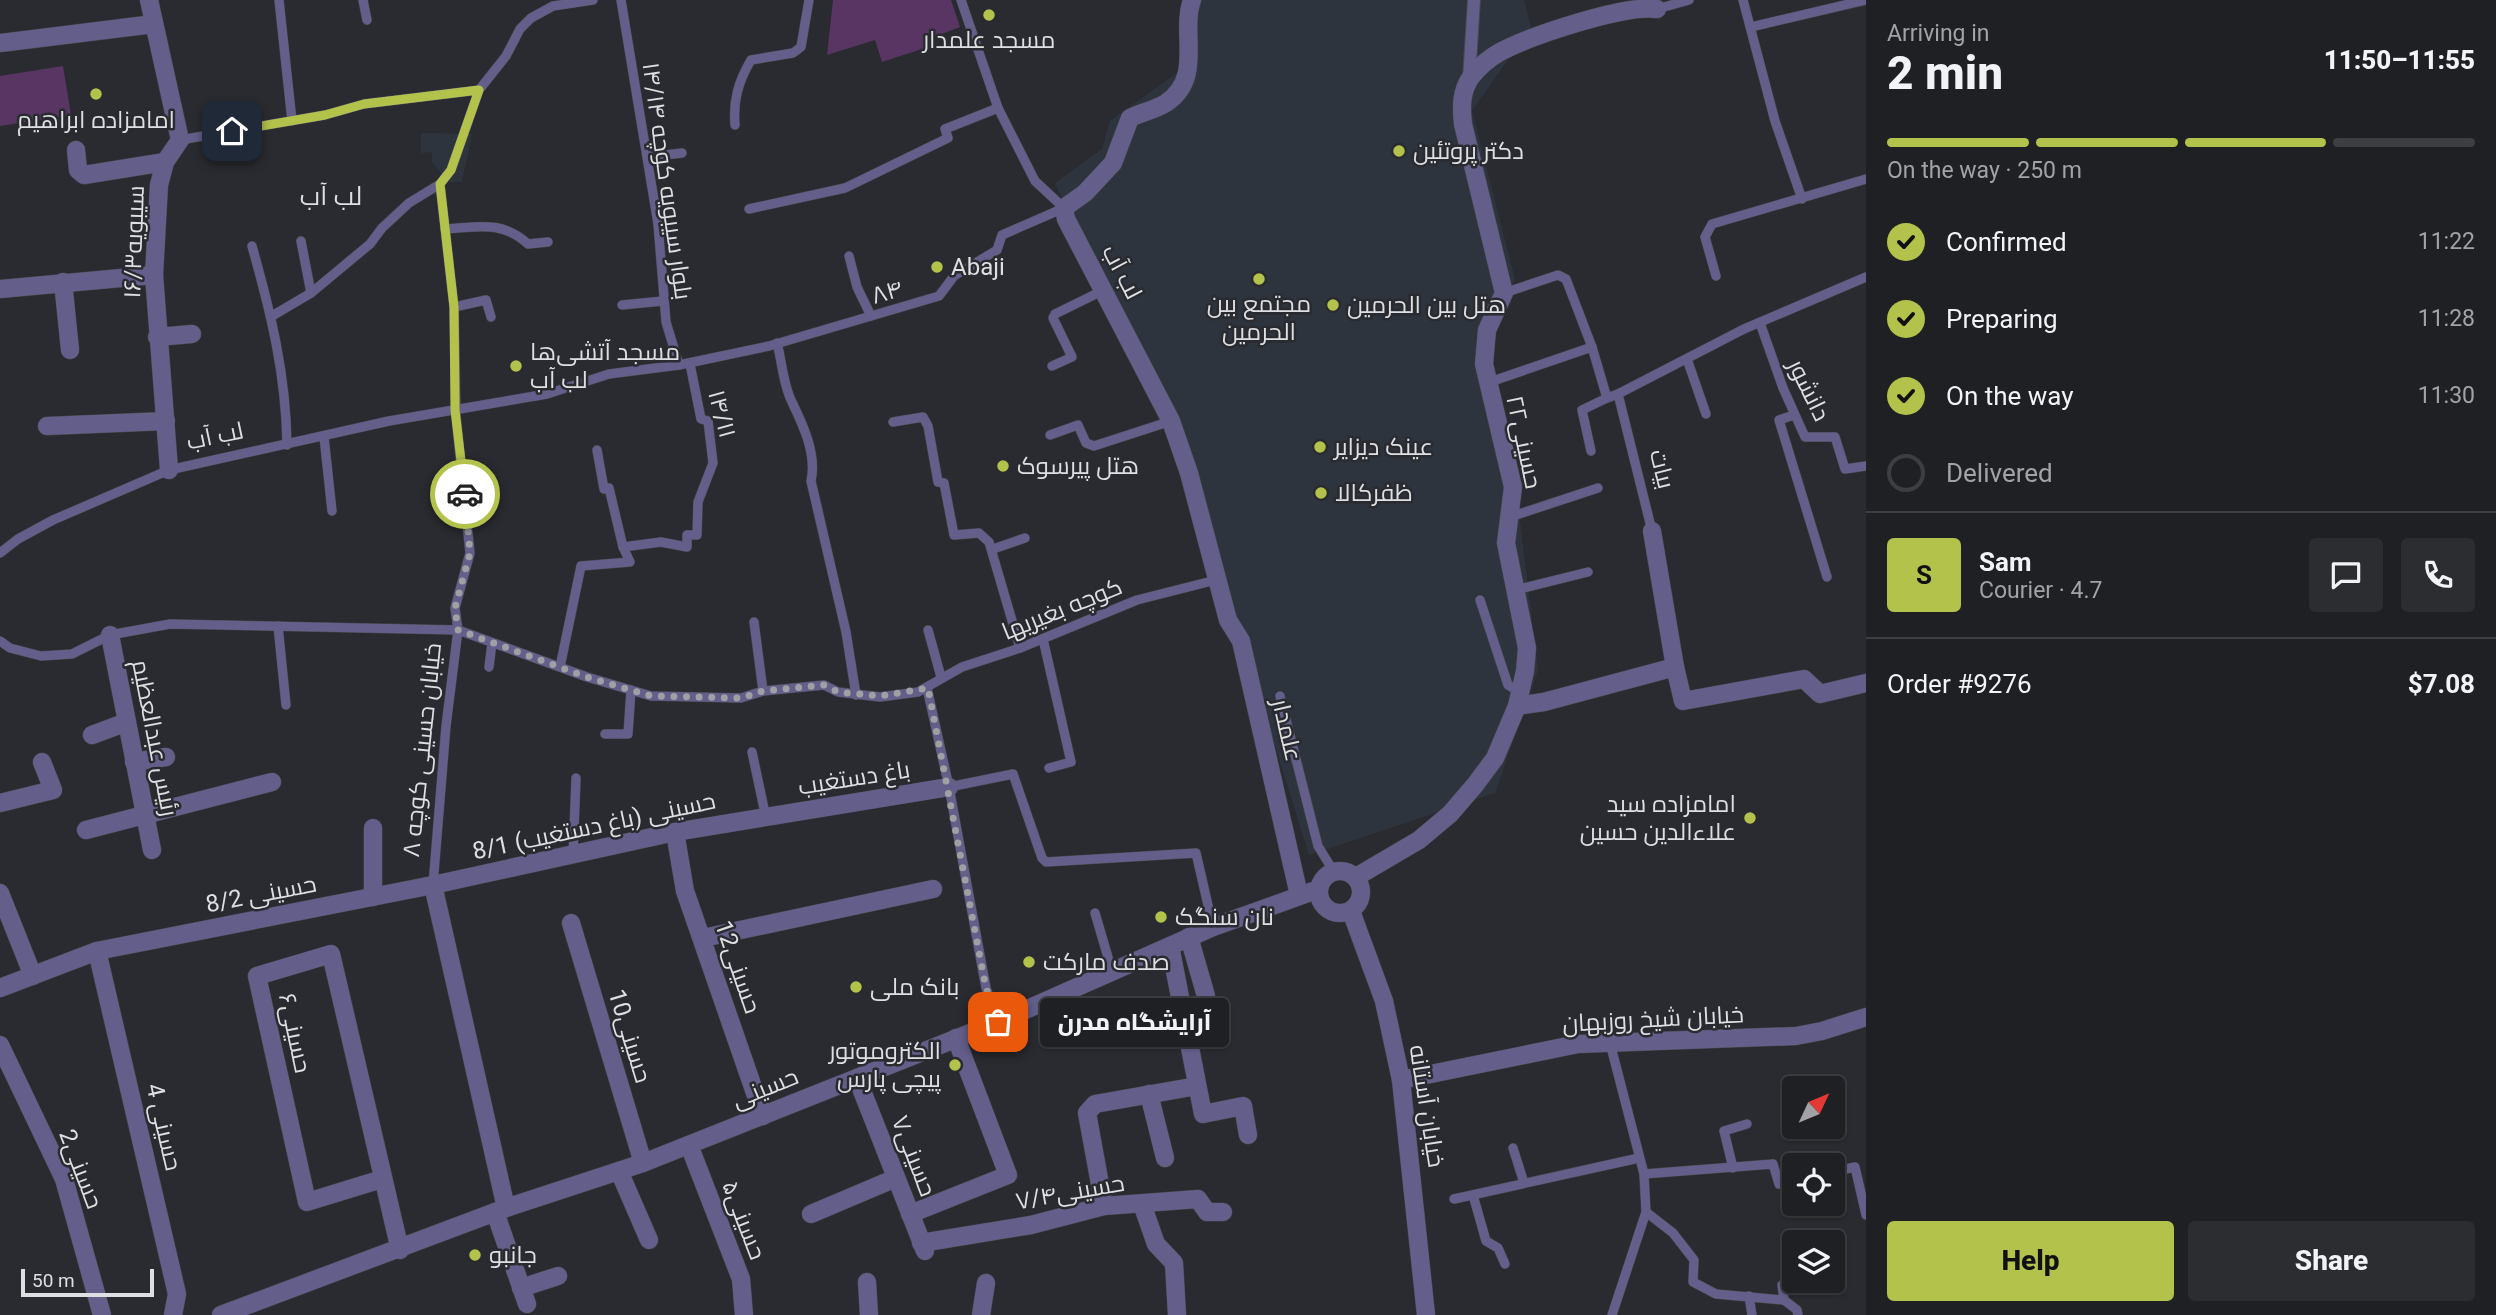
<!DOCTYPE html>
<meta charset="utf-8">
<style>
:root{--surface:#1f2024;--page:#2c2d31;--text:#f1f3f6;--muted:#a1a3a6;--line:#3c3e41;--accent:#b3c24b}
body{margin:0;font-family:Roboto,Cairo,sans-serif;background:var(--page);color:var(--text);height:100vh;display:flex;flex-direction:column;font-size:26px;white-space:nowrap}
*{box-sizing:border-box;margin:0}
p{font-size:23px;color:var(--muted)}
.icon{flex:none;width:38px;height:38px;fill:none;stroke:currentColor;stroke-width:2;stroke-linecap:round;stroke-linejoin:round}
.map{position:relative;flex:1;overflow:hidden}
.details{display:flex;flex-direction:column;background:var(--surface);width:630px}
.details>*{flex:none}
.needle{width:46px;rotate:46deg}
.fabs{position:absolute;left:1782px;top:1076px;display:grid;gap:14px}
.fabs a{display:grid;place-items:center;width:63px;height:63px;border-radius:7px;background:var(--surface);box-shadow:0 2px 5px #0004,0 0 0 2px var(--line);font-size:35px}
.scale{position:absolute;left:21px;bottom:18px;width:133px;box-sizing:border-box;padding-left:7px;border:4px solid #dddfe2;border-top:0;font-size:19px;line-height:24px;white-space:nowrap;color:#dddfe2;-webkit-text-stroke:5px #292b30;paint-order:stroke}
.pin{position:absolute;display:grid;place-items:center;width:60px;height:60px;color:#fff;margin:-30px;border-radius:14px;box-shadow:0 4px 10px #0006}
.courier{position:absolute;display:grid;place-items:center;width:70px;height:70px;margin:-35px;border:5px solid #b3c24b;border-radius:50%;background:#fff;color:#222;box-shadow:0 2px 9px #0007}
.bubble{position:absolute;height:49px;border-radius:7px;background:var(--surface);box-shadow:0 2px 5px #0004,0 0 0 2px var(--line);font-size:23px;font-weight:800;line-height:49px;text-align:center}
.head em{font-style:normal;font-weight:800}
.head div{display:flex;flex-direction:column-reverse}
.head{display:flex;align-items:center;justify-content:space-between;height:119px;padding:0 21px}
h1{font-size:46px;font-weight:800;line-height:52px}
.bar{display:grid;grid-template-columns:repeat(4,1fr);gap:10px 7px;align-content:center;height:84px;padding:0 21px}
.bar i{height:9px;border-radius:5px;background:var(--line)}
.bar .selected{background:var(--accent)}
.bar p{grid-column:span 4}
.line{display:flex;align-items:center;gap:18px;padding:0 21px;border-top:2px solid var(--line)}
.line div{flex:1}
.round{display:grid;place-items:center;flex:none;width:74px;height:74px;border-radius:7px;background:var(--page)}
ol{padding:0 21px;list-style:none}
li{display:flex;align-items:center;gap:21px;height:77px}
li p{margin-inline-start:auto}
li .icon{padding:7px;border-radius:50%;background:var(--accent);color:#111;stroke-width:4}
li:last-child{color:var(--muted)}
li i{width:38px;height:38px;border:4px solid var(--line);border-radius:50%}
.primary-button{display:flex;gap:14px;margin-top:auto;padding:14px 21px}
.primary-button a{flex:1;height:80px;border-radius:7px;background:var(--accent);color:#111;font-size:28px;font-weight:800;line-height:80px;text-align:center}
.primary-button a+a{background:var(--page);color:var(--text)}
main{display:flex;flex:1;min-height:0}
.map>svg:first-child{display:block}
.built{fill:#2e343e}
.green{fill:#593564}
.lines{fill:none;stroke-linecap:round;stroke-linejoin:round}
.service-casing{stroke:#46484c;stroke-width:10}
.pedestrian-casing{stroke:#46484c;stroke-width:14}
.minor-casing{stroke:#46484c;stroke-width:19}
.tertiary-casing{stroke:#46484c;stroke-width:19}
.service{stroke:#645f8a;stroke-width:9}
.pedestrian{stroke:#645f8a;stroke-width:12}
.minor{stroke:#645f8a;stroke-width:18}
.tertiary{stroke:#645f8a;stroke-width:18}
.done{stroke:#9ea0a4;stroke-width:7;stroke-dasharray:0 12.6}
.route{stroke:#b3c24b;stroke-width:9}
.poi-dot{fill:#b3c24b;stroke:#292b30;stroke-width:2.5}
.labels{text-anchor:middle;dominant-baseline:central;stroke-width:5;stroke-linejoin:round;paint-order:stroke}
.poi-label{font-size:24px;fill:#dddfe2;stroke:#292b30;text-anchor:start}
.street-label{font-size:24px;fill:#dddfe2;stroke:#292b30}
.neighbourhood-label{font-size:26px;fill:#dddfe2;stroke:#292b30}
</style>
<main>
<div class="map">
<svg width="1866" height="1315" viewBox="0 0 1866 1315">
<rect width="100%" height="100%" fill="#292b30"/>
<g class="built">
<polygon points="1186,0 1524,0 1531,27 1472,111 1515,279 1488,347 1516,487 1538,670 1495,793 1309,855 1243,643 1159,405 1055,183 1102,149 1110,121 1178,72 1190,32"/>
<polygon points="421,133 472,134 462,182 450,182 442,174 432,162 432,152 421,153"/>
</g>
<g class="green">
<polygon points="833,0 951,0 960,27 929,39 931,46 882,62 875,40 827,55"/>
<polygon points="63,66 71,115 0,126 0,76"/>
</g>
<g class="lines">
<g class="service-casing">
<g id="service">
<polyline points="279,0 292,121"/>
<polyline points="363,0 367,20"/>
<polyline points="621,0 658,224 666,322 679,365"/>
<polyline points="1743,0 1775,121 1802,199"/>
<polyline points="1657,9 1689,0"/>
<polyline points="1751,27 1866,0"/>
<path d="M735,125C733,101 738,82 751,60L793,53L801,47L809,0"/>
<polyline points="180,140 325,115 364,104 479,90"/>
<polyline points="648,157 682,153"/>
<polyline points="749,209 845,188 948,138 945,129 998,108"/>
<path d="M445,229C478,227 502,220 528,244L548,242"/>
<polyline points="301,241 311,293"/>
<path d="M252,246C271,314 286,374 287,445"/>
<polyline points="849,256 857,287 871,316"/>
<polyline points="1716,276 1705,237 1712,224 1866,179"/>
<polyline points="1504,293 1558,275 1566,279 1592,347 1607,398 1618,394"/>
<polyline points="622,305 663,301"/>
<polyline points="454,307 486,300 491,317"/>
<polyline points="272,316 311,293 370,244 382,228 409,203 440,184 451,170 479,90 506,56 520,29 531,18 553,6 593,0"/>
<polyline points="1760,323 1783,388 1805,437 1835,437 1845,469 1866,466"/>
<path d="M777,343C782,361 783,385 792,402C803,425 817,454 811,481L846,632L856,695"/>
<polyline points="1687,359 1706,414"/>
<polyline points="1052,366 1072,357 1053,318 1055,314 1104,290"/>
<polyline points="1487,383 1592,347"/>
<polyline points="1794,415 1779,420 1827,577"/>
<polyline points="893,422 923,417 928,426 938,482 944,483 954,535 979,533 989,542 1020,648"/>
<polyline points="1050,435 1078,425 1086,443 1094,446 1171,421"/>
<polyline points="324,437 332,511"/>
<polyline points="597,450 604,489 609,488 623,547"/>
<polyline points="1591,451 1582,410 1607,398"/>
<polyline points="1510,517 1598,488"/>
<polyline points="1652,531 1618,394 1744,329 1866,277"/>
<polyline points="993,549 1025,538"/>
<polyline points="0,553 18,539 53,520 169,470 389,421 547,394 609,374 679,365 769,346 939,296 954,276 997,250 1002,235 1064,208 1035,181 998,108 961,0"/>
<polyline points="1515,590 1588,572"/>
<polyline points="1480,600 1508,685 1520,692"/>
<polyline points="754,622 763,691"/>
<polyline points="278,626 286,705"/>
<polyline points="928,630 941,677"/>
<polyline points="1043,639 1071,762 1049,768"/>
<polyline points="0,641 10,648 41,656 72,654 110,635 170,624 458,630 587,677 651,696 741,698 763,691 824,685 838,692 880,697 918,692 962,667 1020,648 1137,600 1216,580"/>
<polyline points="489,667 492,643"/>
<polyline points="560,667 581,566 630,562 623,547 661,542 687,547 687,535 697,535 698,502 713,463 708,421 701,419 690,364"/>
<polyline points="927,688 949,787 986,988 998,1022"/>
<polyline points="1280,696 1318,846 1334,872"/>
<polyline points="605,734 628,734 631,690"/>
<polyline points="752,752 766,818"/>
<polyline points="949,787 1013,774 1042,858 1046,862 1196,853 1213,927"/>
<polyline points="573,856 576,778"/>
<polyline points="433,885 446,726 458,630 455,608 470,553 456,416 454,307 440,184"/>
<polyline points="1095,913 1112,971"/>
<polyline points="1610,1043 1644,1174 1646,1212 1612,1315"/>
<polyline points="1513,1148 1524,1183"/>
<polyline points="1733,1168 1724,1131 1747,1124"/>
<polyline points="1832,1172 1855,1167 1866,1215"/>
<polyline points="1644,1174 1773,1164 1779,1184 1794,1181"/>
<polyline points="1473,1195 1486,1241 1498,1248 1505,1264"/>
<polyline points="1454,1199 1639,1158"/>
<polyline points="1646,1212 1673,1233 1694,1260 1693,1282 1716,1294 1784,1300 1797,1310 1798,1315"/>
<polyline points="1749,1296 1752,1315"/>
<polyline points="1784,1300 1782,1285 1793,1282 1787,1267"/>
</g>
</g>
<g class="pedestrian-casing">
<polyline id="pedestrian" points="1469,79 1474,0"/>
</g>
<g class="minor-casing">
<g id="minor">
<polyline points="149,0 180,140 165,162 159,185 154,275 169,470"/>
<path d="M1192,0C1180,33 1204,78 1166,103C1155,110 1142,112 1130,118L1113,163L1085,193L1064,208L1066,219L1171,421L1189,473L1228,620L1241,641L1299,895"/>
<polyline points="0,43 154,24"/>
<polyline points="76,150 78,170 84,175 165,162"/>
<polyline points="63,282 70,350"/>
<polyline points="0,289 154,275"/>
<polyline points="157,337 192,334"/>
<polyline points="47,426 166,421"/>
<polyline points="110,635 152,850"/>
<polyline points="1675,667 1683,701 1804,679 1820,694 1866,683"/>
<polyline points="1517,706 1544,702 1675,667 1652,531"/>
<polyline points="92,735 127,722"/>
<polyline points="134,762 166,757"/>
<polyline points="0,803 53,790 42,762"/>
<polyline points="373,828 373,897"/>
<polyline points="86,830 272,782"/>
<polyline points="675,832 685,891 763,1116"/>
<path d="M1356,877L1419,840L1450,814L1475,785L1495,758L1517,706L1525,671L1527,648L1506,543L1513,487L1484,364L1487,330L1504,293L1463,124C1461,107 1461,91 1471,77C1479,67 1489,58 1500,52C1530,36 1625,4 1657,9"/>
<polyline points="433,885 506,1208"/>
<polyline points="0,893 33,976"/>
<polyline points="571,923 643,1163"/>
<polyline points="1189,937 1206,996"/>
<polyline points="703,938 933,889"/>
<polyline points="1170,946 1203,1114 1243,1106 1248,1135"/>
<polyline points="97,951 177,1294 173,1315"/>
<polyline points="0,988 97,951 433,885 675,832 949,787"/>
<polyline points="1111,1036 1186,1028"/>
<polyline points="0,1045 64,1179 102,1315"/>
<polyline points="857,1078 925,1251"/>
<polyline points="1149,1094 1165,1158"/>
<polyline points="689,1145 741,1279 744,1315"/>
<polyline points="619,1171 649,1240"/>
<polyline points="382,1179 307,1202 257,976 331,954 400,1250"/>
<polyline points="1142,1204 1156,1244 1174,1263 1177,1315"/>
<polyline points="1104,1206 1087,1113 1095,1104 1197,1086"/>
<polyline points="495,1212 527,1304"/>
<polyline points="811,1214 896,1178"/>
<polyline points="910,1214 1008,1175 956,1038"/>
<polyline points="921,1243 1031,1225 1104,1206 1198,1199 1207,1212 1223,1212"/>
<polyline points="867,1282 869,1315"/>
<polyline points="521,1288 558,1276"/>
<polyline points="981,1315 986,1283"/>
</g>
</g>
<g class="tertiary-casing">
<g id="tertiary">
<circle cx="1340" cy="892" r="21"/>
<polyline points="1351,911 1384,1001 1401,1080 1426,1315"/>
<polyline points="1401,1080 1578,1044 1796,1036 1822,1031 1866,1017"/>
<polyline points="221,1315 506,1208 643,1163 998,1022 1213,927 1319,889"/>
</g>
</g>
<use href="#service" class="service"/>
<use href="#pedestrian" class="pedestrian"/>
<use href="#minor" class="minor"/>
<use href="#tertiary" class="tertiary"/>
</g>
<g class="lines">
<polyline class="done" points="465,494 470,553 455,608 458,630 587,677 651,696 741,698 763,691 824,685 838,692 880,696 928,688 986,988 998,1022"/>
<polyline class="route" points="232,131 325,115 364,104 479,90 451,170 440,184 454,307 455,410 465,494"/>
</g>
<g class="poi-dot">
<circle cx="989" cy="15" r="7"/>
<circle cx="96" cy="94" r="7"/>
<circle cx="1399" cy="151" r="7"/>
<circle cx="937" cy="267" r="7"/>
<circle cx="1259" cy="279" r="7"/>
<circle cx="1333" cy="305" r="7"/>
<circle cx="516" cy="366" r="7"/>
<circle cx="1320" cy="447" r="7"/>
<circle cx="1003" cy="466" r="7"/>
<circle cx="1321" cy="493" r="7"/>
<circle cx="1750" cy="818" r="7"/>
<circle cx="1161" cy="917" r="7"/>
<circle cx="1029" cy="962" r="7"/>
<circle cx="856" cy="987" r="7"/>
<circle cx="955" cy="1065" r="7"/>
<circle cx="475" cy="1255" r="7"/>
</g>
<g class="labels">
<g class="poi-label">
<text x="989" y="40" text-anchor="middle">مسجد علمدار</text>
<text x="96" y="120" text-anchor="middle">امامزاده ابراهیم</text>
<text x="1413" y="151">دکتر پروتئین</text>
<text x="951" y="267">Abaji</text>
<text x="1259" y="304" text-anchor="middle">مجتمع بین<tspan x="1259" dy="28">الحرمین</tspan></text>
<text x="1347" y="305">هتل بین‌ الحرمین</text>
<text x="530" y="352">مسجد آتشی‌ها<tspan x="530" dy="28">لب آب</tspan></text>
<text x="1334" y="447">عینک دیزایر</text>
<text x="1017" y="466">هتل پیرسوک</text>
<text x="1335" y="493">ظفرکالا</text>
<text x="1736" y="804" text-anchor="end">امامزاده سید<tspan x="1736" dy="28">علاءالدین حسین</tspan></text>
<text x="1175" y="917">نان سنگک</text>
<text x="1043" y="962">صدف مارکت</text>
<text x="870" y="987">بانک ملی</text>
<text x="941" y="1051" text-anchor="end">الکتروموتور<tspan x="941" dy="28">پیچی پارس</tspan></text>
<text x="489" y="1255">جانبو</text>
</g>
<g class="street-label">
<text transform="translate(667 181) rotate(82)">بلوار سیبویه کوچه ۱۴/۱۴</text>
<text transform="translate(134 242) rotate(-88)">سیبویه۱۶/۳</text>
<text transform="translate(1122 272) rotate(62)">لب آب</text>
<text transform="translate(887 292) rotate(-16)">۸۴</text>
<text transform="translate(1809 390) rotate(64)">دانشور</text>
<text transform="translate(722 414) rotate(75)">۱۴/۱۱</text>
<text transform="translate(215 436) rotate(-12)">لب آب</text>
<text transform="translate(1524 442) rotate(78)">حسینی۲۲</text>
<text transform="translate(1662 469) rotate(76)">بیات</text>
<text transform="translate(1062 609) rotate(-22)">کوچه بغیریها</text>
<text transform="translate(1287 730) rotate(77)">علمدار</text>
<text transform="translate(155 738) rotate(79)">رئیس عبدالعظیم</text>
<text transform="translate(422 750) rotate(-84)">خیابان حسینی کوچه ۸</text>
<text transform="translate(854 778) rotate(-9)">باغ دستغیب</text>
<text transform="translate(594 826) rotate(-12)">8/1 حسینی (باغ دستغیب)</text>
<text transform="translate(261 894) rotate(-11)">8/2 حسینی</text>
<text transform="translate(738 967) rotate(71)">حسینی12</text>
<text transform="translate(1653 1019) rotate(-3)">خیابان شیخ روزبهان</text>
<text transform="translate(295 1033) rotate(78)">حسینی۶</text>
<text transform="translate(630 1036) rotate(73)">حسینی10</text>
<text transform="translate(765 1088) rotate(-22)">حسینی</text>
<text transform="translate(1427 1106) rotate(81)">خیابان آستانه</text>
<text transform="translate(164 1127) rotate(77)">حسینی 4</text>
<text transform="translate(914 1156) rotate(69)">حسینی۷</text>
<text transform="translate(81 1169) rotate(69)">حسینی2</text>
<text transform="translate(1070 1192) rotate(-10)">حسینی۷/۴</text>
<text transform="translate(744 1220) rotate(69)">حسینی۵</text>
</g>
<g class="neighbourhood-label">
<text x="331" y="196">لب آب</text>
</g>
</g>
</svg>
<div class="fabs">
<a><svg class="needle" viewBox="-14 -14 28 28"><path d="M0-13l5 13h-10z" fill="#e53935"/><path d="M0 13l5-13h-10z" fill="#a1a3a6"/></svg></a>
<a><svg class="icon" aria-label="locate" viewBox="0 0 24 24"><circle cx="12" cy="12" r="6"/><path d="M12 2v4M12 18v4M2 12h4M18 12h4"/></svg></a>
<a><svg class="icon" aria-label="layers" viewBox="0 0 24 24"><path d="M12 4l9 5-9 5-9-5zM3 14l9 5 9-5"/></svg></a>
</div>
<div class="scale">50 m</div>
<div class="pin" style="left:998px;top:1022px;background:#ea580c"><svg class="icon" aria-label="bag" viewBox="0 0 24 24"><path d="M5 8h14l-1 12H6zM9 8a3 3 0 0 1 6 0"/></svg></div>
<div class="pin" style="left:232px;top:131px;background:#1f2937"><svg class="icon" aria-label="home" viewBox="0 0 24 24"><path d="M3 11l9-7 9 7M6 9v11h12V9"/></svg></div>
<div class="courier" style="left:465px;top:494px"><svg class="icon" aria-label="car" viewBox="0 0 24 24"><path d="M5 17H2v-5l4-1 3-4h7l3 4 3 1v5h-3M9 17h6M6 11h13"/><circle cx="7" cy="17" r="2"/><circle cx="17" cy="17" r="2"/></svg></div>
<div class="bubble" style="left:1040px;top:998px;width:189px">آرایشگاه مدرن</div>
</div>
<section class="details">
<div class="head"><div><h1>2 min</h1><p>Arriving in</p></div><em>11:50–11:55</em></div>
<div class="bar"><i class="selected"></i><i class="selected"></i><i class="selected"></i><i></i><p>On the way · 250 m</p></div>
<ol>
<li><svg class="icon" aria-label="check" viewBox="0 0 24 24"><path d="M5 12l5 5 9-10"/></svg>Confirmed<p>11:22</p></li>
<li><svg class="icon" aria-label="check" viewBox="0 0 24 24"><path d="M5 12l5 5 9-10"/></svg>Preparing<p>11:28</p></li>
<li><svg class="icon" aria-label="check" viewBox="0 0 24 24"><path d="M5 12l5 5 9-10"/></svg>On the way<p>11:30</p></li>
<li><i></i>Delivered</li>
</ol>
<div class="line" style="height:126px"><b class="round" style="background:var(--accent);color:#111">S</b><div><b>Sam</b><p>Courier · 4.7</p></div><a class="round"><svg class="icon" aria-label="chat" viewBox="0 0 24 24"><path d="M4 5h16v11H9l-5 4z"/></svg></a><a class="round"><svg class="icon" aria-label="phone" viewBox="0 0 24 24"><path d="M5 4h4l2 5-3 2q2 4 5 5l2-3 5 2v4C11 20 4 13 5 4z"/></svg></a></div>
<div class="line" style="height:91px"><div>Order #9276</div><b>$7.08</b></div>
<div class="primary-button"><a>Help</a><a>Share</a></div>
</section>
</main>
